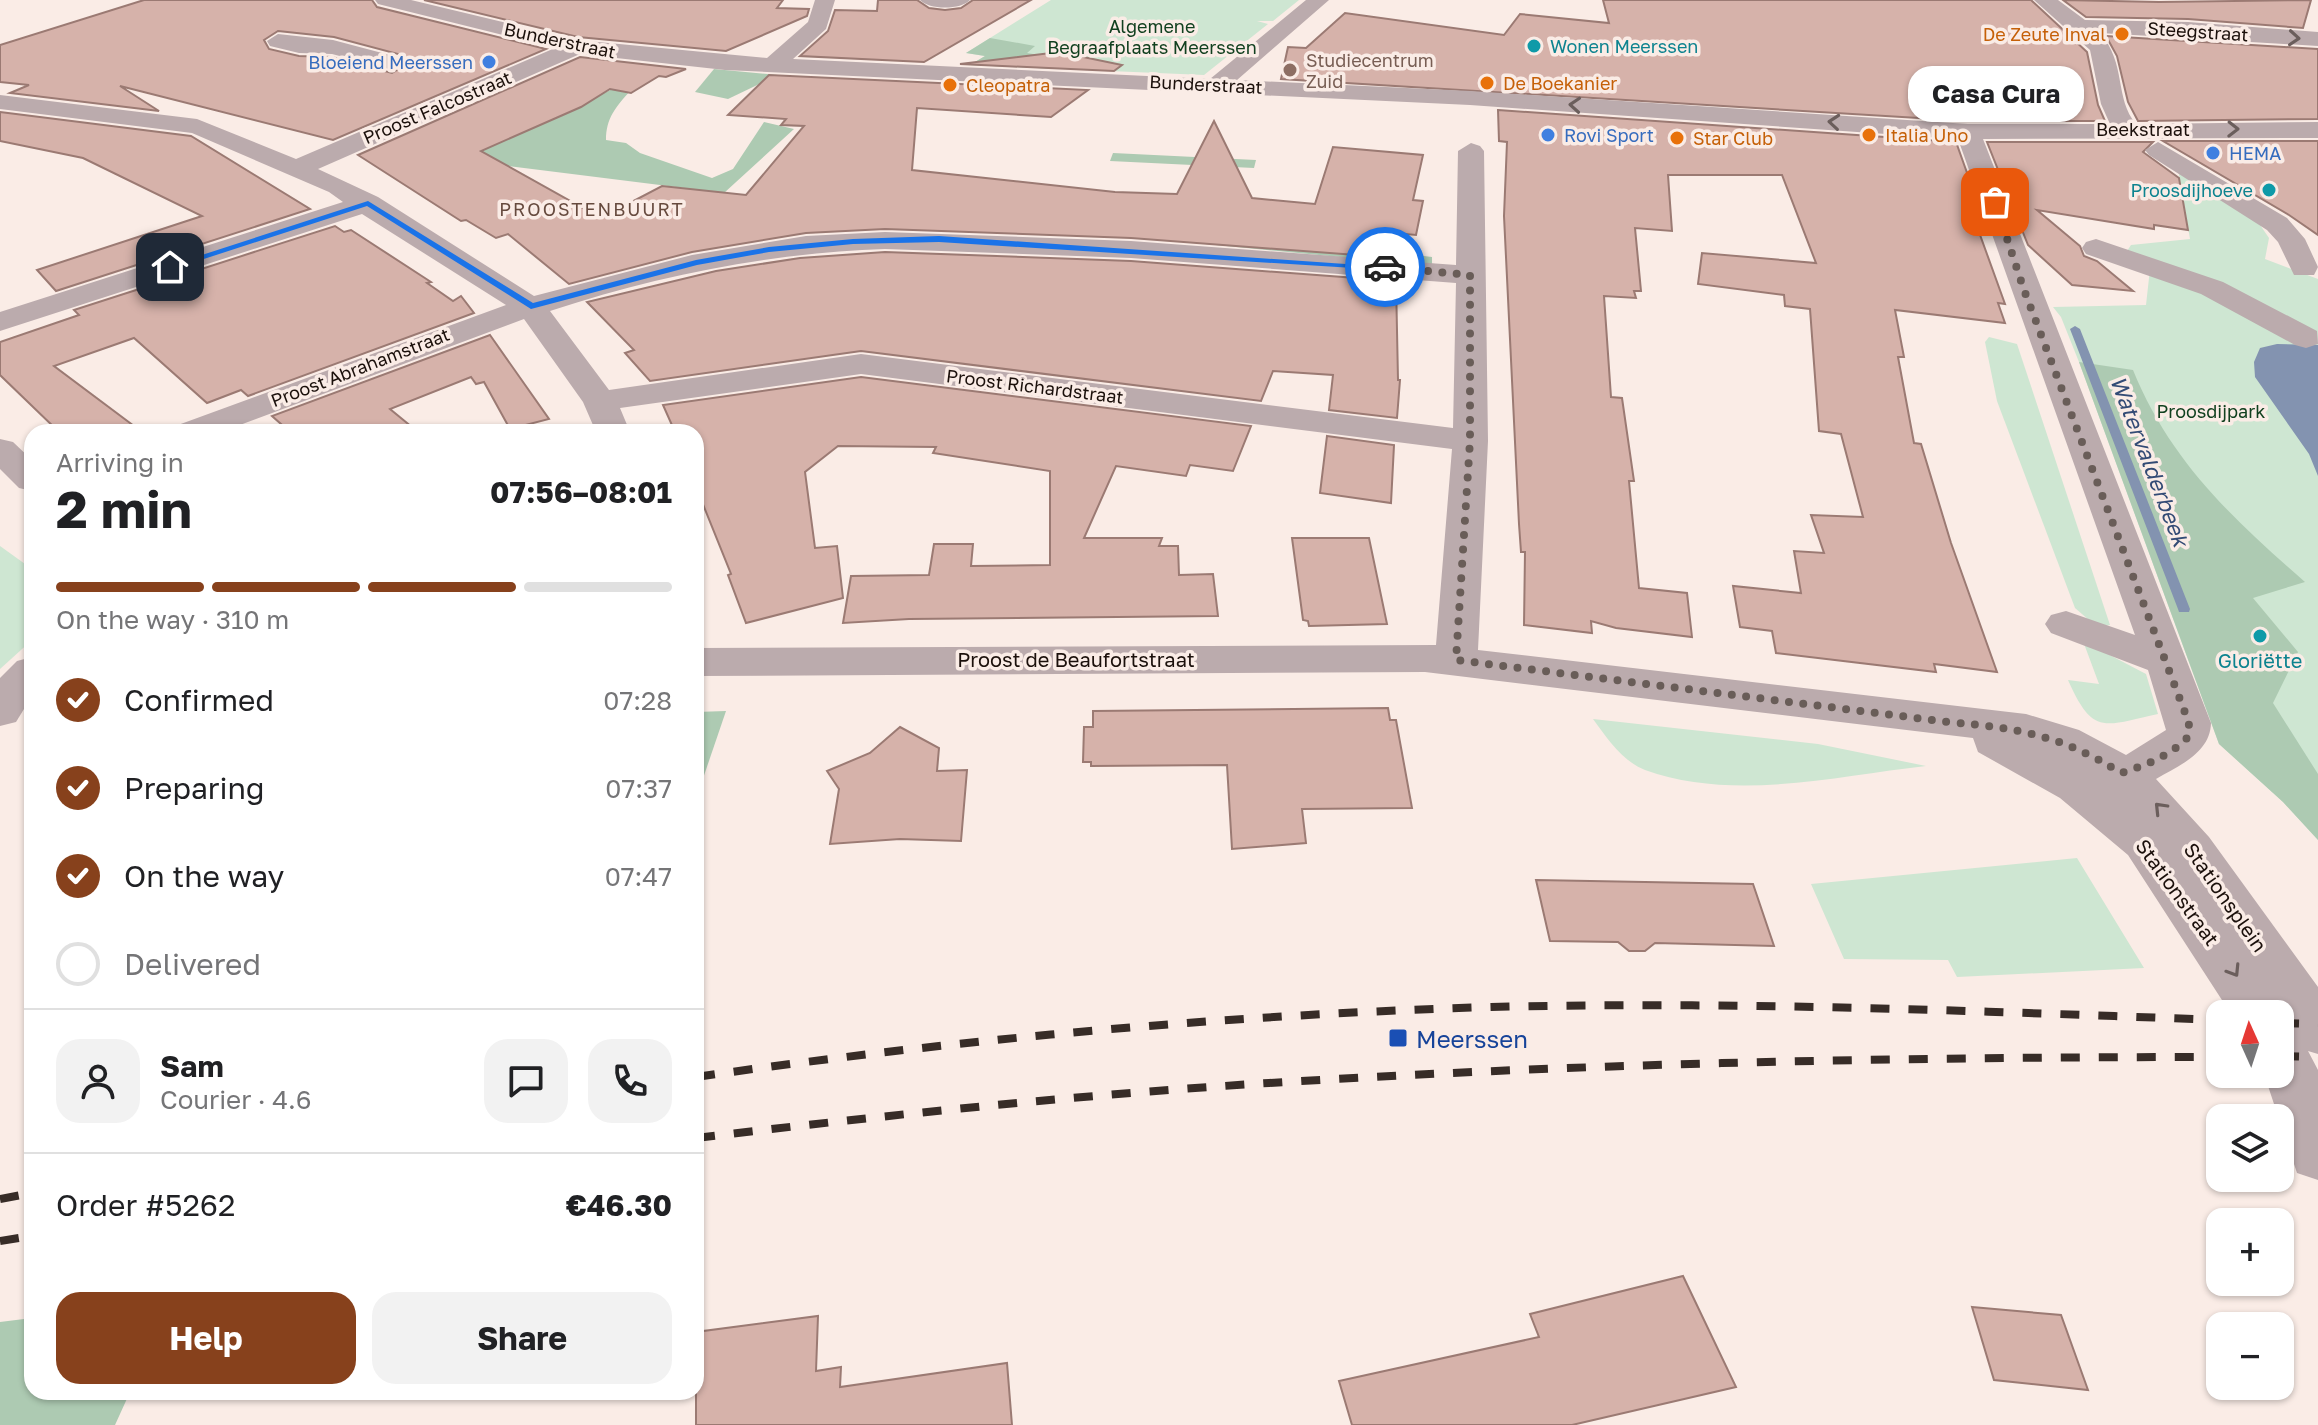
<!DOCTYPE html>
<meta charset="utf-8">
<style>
:root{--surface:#fff;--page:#f2f2f2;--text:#202124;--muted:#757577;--line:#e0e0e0;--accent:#87411c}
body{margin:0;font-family:"Golos Text",sans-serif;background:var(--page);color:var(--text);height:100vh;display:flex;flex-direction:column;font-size:30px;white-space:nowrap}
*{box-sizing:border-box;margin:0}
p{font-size:26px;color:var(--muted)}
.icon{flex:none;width:44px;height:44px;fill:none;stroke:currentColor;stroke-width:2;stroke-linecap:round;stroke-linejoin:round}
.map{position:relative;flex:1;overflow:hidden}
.sheet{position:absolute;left:24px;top:424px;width:680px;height:976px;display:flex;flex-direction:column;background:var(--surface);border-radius:24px;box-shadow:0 2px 6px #0004}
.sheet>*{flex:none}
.needle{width:52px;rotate:357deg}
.tools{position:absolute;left:2206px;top:1000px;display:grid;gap:16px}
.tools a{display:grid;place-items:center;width:88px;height:88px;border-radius:16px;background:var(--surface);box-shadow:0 2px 6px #0004;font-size:40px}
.pin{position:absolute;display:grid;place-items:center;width:68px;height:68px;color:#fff;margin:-34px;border-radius:16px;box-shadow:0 4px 12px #0006}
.courier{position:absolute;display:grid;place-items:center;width:80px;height:80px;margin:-40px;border:6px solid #1a73e8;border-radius:50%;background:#fff;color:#222;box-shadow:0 2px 10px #0007}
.bubble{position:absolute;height:56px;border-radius:24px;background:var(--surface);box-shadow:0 2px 6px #0004;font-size:26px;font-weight:700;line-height:56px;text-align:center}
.overview em{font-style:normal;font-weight:700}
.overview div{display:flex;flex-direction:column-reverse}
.overview{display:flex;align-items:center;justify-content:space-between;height:136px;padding:0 32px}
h1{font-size:52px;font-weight:700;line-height:60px}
.bar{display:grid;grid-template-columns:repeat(4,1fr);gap:12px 8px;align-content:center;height:96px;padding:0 32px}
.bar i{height:10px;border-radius:6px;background:var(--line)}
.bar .on{background:var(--accent)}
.bar p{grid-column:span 4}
.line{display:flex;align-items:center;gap:20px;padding:0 32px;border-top:2px solid var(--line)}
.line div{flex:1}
.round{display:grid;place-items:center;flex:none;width:84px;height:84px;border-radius:24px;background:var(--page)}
ol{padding:0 32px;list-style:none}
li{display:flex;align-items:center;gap:24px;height:88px}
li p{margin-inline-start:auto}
li .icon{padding:8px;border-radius:50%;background:var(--accent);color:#fff;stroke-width:4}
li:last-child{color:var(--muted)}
li i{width:44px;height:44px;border:4px solid var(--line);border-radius:50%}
.primary-button{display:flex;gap:16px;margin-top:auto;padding:16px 32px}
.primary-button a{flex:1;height:92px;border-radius:24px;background:var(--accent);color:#fff;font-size:32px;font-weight:700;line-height:92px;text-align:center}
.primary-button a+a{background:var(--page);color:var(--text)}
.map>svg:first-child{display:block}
.green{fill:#cee6d2}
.forest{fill:#adcab2}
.water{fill:#8393b0}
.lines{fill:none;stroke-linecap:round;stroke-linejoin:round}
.stream{fill:#8393b0;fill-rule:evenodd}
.building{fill:#d6b2aa;stroke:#9b7a73;stroke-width:2;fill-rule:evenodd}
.minor{fill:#bbabad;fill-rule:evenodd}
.rail{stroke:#372c27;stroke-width:8;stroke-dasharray:19 19;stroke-linecap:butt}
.oneway{stroke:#6b5e5c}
.route{fill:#1a73e8}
.done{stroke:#695d58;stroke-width:8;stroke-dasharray:0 14.4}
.food-dot{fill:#e8710a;stroke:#faece6;stroke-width:3}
.culture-dot{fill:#0f9aa8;stroke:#faece6;stroke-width:3}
.shop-dot{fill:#3f7fe0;stroke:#faece6;stroke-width:3}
.education-dot{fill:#8d6e63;stroke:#faece6;stroke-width:3}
.transit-dot{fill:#1a4fb4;stroke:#faece6;stroke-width:3}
.labels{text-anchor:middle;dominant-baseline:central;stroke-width:7;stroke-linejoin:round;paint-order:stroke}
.far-park-label{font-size:18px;fill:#11401f;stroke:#faece6}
.far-street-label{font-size:18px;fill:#1b100b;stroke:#faece6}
.far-food-label{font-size:18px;fill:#c56008;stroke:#faece6;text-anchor:start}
.far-culture-label{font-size:18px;fill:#0d838f;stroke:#faece6;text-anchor:start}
.far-education-label{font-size:18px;fill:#785e54;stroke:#faece6;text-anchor:start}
.far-shop-label{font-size:18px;fill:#366cbe;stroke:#faece6;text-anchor:start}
.far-neighbourhood-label{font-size:18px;letter-spacing:2px;fill:#664a3e;stroke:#faece6}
.street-label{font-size:20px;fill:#1b100b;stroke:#faece6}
.culture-label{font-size:20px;fill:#0d838f;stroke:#faece6}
.water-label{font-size:22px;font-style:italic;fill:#334b75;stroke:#faece6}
.near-transit-label{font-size:24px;fill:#164399;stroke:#faece6;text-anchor:start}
</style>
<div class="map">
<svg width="2318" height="1425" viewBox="0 0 2318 1425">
<rect width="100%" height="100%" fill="#faece6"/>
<g class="green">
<polygon points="1051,0 1299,0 1273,21 1257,21 1268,24 1204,75 970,65 985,56 966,53"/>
<polygon points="2178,169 2254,216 2269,238 2265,259 2318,279 2318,840 2283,802 2219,744 2079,362 2061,317 2053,307 2146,305 2150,269 2125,254 2131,245 2190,239"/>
<polygon points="1989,337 2017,344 2110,625 2097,627 2075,608 1997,401 1985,342"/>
<polygon points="0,546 32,569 32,640 0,669"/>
<path d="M2083,641L2146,674L2158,714C2103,726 2093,736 2068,680L2099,684Z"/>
<path d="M1593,719L1818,744L1926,766C1836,776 1734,802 1645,770C1622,761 1607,738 1593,719Z"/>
<polygon points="2077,858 2144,968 1957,977 1948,960 1844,959 1811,884"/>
</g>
<g class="forest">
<polygon points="990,38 1035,46 1027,53 1045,56 1062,65 1057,69 970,65 985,56 966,53"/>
<polygon points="714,69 778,75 728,99 695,92"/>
<path d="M617,87L630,91C616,107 606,118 606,140L626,143L640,153L712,178L733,169L764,122L794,129L724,193L461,160Z"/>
<polygon points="1113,153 1256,160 1254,168 1110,161"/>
<polygon points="1124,236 1375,250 1432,257 1432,266"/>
<path d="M2079,362L2133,370C2170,461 2233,519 2305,582L2253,598L2298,652L2273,703L2318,774V840L2283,802L2219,744Z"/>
<polygon points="726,711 696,799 696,712"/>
<polygon points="32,1318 32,1392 130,1392 115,1425 0,1425 0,1322"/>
</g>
<polygon class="water" points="2277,344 2318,345 2318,476 2309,454 2255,377 2254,362 2260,348"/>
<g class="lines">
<polygon class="stream" points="2075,326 2080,329 2190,609 2189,612 2179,612 2178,609 2070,329"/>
</g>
<g class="building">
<path d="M144,0H372L377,7L546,49L333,140L120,86L159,111L10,93L29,85L0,82V45ZM278,31L334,37L402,55L407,64L392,73L332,57L299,56L269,49L264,40Z"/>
<polygon points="424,0 783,0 777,8 809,9 807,16 726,51 578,37"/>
<polygon points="878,0 917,0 929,8 945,10 961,8 973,0 1031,0 924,62 800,56 828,31 835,10 877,11"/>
<polygon points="1603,0 2031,0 2087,52 2098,105 2105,121 1968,121 1281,79 1288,47 1306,48 1345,13 1504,35 1520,14 1609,23"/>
<polygon points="2063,0 2159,2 2311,0 2303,28 2188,19 2086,17"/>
<polygon points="2106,36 2318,49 2318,119 2138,121 2128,102 2117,56"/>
<polygon points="1059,52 1122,65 1114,71 960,64"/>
<polygon points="580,57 686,69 666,77 659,76 631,93 610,89 581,107 481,151 601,218 662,186 746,195 804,126 781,125 786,119 728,115 769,75 1088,90 1051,117 917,108 912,170 1115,192 1177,194 1214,121 1252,198 1315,204 1333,147 1423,155 1413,200 1423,201 1416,235 1395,233 1396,258 1131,238 885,229 806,233 692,252 569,284 508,234 496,238 466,220 461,221 358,155"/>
<polygon points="1498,110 1956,142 1976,198 1962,185 2005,304 1998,303 2005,323 1895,310 1904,357 1898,357 1914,443 1921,444 1951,543 1997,672 1934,664 1936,672 1776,653 1772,631 1740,627 1733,586 1801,593 1794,551 1824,553 1811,515 1863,517 1841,434 1819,431 1810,309 1785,306 1784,295 1698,284 1702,253 1816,263 1782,175 1668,175 1672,231 1635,228 1641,291 1634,291 1636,298 1604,296 1611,397 1622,398 1634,481 1629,481 1639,588 1687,593 1692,637 1616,628 1591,621 1592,633 1524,625 1525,552 1521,552 1519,524 1504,216 1507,142 1499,141"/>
<polygon points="0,112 191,136 310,209 56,291 37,270 202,216 83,158 0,141"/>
<polygon points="2163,141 2318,141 2318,235 2289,215"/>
<polygon points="1987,142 2153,142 2143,152 2179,178 2188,230 2154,225 2154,229 2037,210 2080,246 2084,256 2097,261 2133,291 2072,285 2028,245"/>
<polygon points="335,226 344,232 351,230 431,282 427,283 453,301 461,296 474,313 248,396 241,390 207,403 134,338 54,366 142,432 59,432 0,375 0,342 79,315 74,310"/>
<polygon points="885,252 1131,261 1396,281 1398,380 1400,380 1397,418 1329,410 1333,375 1273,371 1261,401 861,351 650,381 625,353 634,350 587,302 716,271 800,258"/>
<polygon points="490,335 549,419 510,429 484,382 476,384 471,377 390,409 418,432 290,432 272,416"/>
<polygon points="861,377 1251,426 1233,471 1190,465 1186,476 1116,466 1084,538 1162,538 1159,546 1178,546 1179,575 1213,574 1218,616 909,619 843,623 851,576 929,575 934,544 973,544 971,566 1050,565 1050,471 933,453 936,447 838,446 805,472 815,548 837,546 843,598 746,623 728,575 731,574 696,487 696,432 675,432 663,405"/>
<polygon points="1327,436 1394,445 1391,503 1320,493"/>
<polygon points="1292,538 1369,538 1387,624 1309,626 1308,621 1303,620"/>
<polygon points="1388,708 1390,720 1396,720 1412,808 1302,809 1306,843 1232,849 1227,765 1091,766 1091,762 1083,762 1084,727 1093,727 1093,711"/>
<polygon points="900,727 939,748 937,771 967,770 961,841 900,839 830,844 839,789 827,771 870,753"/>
<polygon points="1536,880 1753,884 1774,946 1655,943 1645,951 1629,951 1618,942 1550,941"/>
<polygon points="1683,1276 1736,1387 1572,1425 1352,1425 1339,1381 1539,1337 1530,1314"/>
<polygon points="1972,1307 2061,1315 2088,1390 1994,1380"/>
<polygon points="818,1316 816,1371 841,1367 840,1387 1007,1363 1012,1425 696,1425 696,1332"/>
</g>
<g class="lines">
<g class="minor">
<path d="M375,0H411L577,40L767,58L808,22L815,0H835L826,29L793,59L1210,79L1306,0H1329L1237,80L1470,91L1968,124H2110L2101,104L2090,50L2034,0H2058L2085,20L2188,22L2318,32V46L2100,33C2127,64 2114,98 2136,124L2318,122V138L1983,139L2211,723C2210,753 2180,765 2156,779L2209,837L2318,987V1054L2308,1051L2318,1070V1180L2297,1173L2264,1074H2280V1014H2231L2128,855L2060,798L1978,752L1973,738L1425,672L696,676V648L1436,645L1452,449L861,374L620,408L630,432H596L583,402L524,319L221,432H173L178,425L506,305L362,214L0,331V312L343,202L329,192L192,133L0,109V95L197,119L296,159L555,48L378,4ZM580,54L725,70L1470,105L1958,139L2135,635L2066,611L2051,615L2045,624L2051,633L2148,670L2166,730L2126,755L2079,730L2026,714L1478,650L1488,441L1484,151L1480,146L1471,143L1458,151L1456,265L1131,241L885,232L806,236L692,255L534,296L378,197L318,169ZM885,249L1131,258L1456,283L1453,428L861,354L609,390L550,311C658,275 771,253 885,249Z"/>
<path d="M920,0H970C961,10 929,10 920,0Z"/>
<polygon points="278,34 333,40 401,58 404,63 393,70 332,54 299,53 270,46 267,41"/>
<polygon points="2158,142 2287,218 2305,239 2318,267 2314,275 2294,275 2278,242 2267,230 2149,155 2145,150"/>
<polygon points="2096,239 2223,282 2317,331 2318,344 2306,348 2295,345 2201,294 2086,254 2082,248 2086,242"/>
<polygon points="0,439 13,442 32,460 32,491 19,488 0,469"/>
<polygon points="32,657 32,696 16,722 0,726 0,678 17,661"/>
</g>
<g class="rail">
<polyline points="2280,1023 2318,1024"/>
<polyline points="2280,1056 2318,1057"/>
<path d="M696,1077C960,1039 1224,1015 1491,1007C1734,1001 1977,1011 2220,1020"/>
<path d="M696,1138C887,1115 1077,1095 1269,1083C1586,1063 1903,1057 2220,1057"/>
<polyline points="0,1199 32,1193"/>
<polyline points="0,1241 32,1236"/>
</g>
</g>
<defs><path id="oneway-chevron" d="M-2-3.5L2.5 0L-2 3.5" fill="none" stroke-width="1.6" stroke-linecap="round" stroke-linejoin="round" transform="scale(2)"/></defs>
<g class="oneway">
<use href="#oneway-chevron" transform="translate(2294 38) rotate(4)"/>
<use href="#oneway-chevron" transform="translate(1575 105) rotate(-176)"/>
<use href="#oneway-chevron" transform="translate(1834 122) rotate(-175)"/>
<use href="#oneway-chevron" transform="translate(2233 129) rotate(1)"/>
<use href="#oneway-chevron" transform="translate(2160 808) rotate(-134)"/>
<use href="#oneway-chevron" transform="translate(2234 971) rotate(58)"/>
</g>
<polygon class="route" points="368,201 533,303 696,260 769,247 853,239 939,236 1389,267 1385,270 939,242 853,244 769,252 697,265 531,309 367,206 173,269 165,267"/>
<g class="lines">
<path class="done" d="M1385,267L1470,275V441L1456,660L1948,722C2017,728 2061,735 2121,773C2146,765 2170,756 2188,737L2189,723L2024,290L1995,202"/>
</g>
<g class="food-dot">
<circle cx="2122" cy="34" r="8"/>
<circle cx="1487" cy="83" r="8"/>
<circle cx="950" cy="85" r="8"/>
<circle cx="1869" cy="135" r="8"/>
<circle cx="1677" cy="138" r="8"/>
</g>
<g class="culture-dot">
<circle cx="1534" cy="46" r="8"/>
<circle cx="2269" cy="190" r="8"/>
<circle cx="2260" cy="636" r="8"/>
</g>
<g class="shop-dot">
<circle cx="489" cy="62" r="8"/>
<circle cx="1548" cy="135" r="8"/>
<circle cx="2213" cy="153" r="8"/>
</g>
<circle class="education-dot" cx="1290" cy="70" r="8"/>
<rect class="transit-dot" x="1388" y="1028" width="20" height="20" rx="4"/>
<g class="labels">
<g class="far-park-label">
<text x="1152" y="26">Algemene<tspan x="1152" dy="21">Begraafplaats Meerssen</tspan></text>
<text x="2211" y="411">Proosdijpark</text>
</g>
<g class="far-street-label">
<text transform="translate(2198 31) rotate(4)">Steegstraat</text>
<text transform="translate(560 40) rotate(12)">Bunderstraat</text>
<text transform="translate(1206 84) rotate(3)">Bunderstraat</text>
<text transform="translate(437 107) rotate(-23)">Proost Falcostraat</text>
<text x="2143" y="129">Beekstraat</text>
<text transform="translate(360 367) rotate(-21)">Proost Abrahamstraat</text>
<text transform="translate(1035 386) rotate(7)">Proost Richardstraat</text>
</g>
<g class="far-food-label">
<text x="2106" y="34" text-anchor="end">De Zeute Inval</text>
<text x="1503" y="83">De Boekanier</text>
<text x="966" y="85">Cleopatra</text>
<text x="1885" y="135">Italia Uno</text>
<text x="1693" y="138">Star Club</text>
</g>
<g class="far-culture-label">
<text x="1550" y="46">Wonen Meerssen</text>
<text x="2253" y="190" text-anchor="end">Proosdijhoeve</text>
</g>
<g class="far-education-label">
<text x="1306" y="60">Studiecentrum<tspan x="1306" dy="21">Zuid</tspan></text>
</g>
<g class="far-shop-label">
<text x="473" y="62" text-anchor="end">Bloeiend Meerssen</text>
<text x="1564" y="135">Rovi Sport</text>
<text x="2229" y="153">HEMA</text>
</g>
<g class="far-neighbourhood-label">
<text x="592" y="209">PROOSTENBUURT</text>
</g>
<g class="street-label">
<text x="1076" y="659">Proost de Beaufortstraat</text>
<text transform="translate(2178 892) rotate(54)">Stationstraat</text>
<text transform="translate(2226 897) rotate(55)">Stationsplein</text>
</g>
<g class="culture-label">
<text x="2260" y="660">Gloriëtte</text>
</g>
<g class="water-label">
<text transform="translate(2150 461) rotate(69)">Watervalderbeek</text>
</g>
<g class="near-transit-label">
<text x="1416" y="1038">Meerssen</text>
</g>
</g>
</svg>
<div class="tools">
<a><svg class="needle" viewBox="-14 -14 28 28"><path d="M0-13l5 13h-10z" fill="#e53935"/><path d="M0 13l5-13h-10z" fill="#757577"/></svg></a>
<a><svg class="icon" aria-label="layers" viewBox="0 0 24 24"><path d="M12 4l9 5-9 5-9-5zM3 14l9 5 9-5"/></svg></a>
<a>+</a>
<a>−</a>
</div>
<div class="pin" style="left:1995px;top:202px;background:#ea580c"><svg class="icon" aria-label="bag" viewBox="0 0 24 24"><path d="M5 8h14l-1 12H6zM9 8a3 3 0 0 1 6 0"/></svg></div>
<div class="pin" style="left:170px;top:267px;background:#1f2937"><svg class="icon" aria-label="home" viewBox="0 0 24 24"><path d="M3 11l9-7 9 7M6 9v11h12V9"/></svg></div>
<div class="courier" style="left:1385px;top:267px"><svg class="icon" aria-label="car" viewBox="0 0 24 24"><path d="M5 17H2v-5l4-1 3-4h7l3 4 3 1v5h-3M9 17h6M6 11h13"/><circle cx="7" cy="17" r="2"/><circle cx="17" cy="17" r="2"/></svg></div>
<div class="bubble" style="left:1908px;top:66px;width:176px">Casa Cura</div>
<section class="sheet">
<div class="overview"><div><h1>2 min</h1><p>Arriving in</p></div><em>07:56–08:01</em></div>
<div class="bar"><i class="on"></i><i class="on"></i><i class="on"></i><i></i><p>On the way · 310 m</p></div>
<ol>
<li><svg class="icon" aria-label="check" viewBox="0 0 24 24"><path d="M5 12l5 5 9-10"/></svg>Confirmed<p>07:28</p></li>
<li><svg class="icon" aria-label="check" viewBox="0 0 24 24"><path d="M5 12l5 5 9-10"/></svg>Preparing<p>07:37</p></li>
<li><svg class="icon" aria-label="check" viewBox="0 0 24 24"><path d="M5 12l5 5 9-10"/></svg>On the way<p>07:47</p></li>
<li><i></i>Delivered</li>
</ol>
<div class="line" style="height:144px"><a class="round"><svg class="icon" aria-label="person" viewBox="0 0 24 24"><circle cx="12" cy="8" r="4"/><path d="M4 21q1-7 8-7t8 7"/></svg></a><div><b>Sam</b><p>Courier · 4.6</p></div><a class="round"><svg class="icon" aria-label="chat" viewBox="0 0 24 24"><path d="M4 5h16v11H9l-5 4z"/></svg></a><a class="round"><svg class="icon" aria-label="phone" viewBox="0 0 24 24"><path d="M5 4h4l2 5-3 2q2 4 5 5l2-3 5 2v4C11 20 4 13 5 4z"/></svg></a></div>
<div class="line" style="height:104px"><div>Order #5262</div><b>€46.30</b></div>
<div class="primary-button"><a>Help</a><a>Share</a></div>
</section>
</div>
